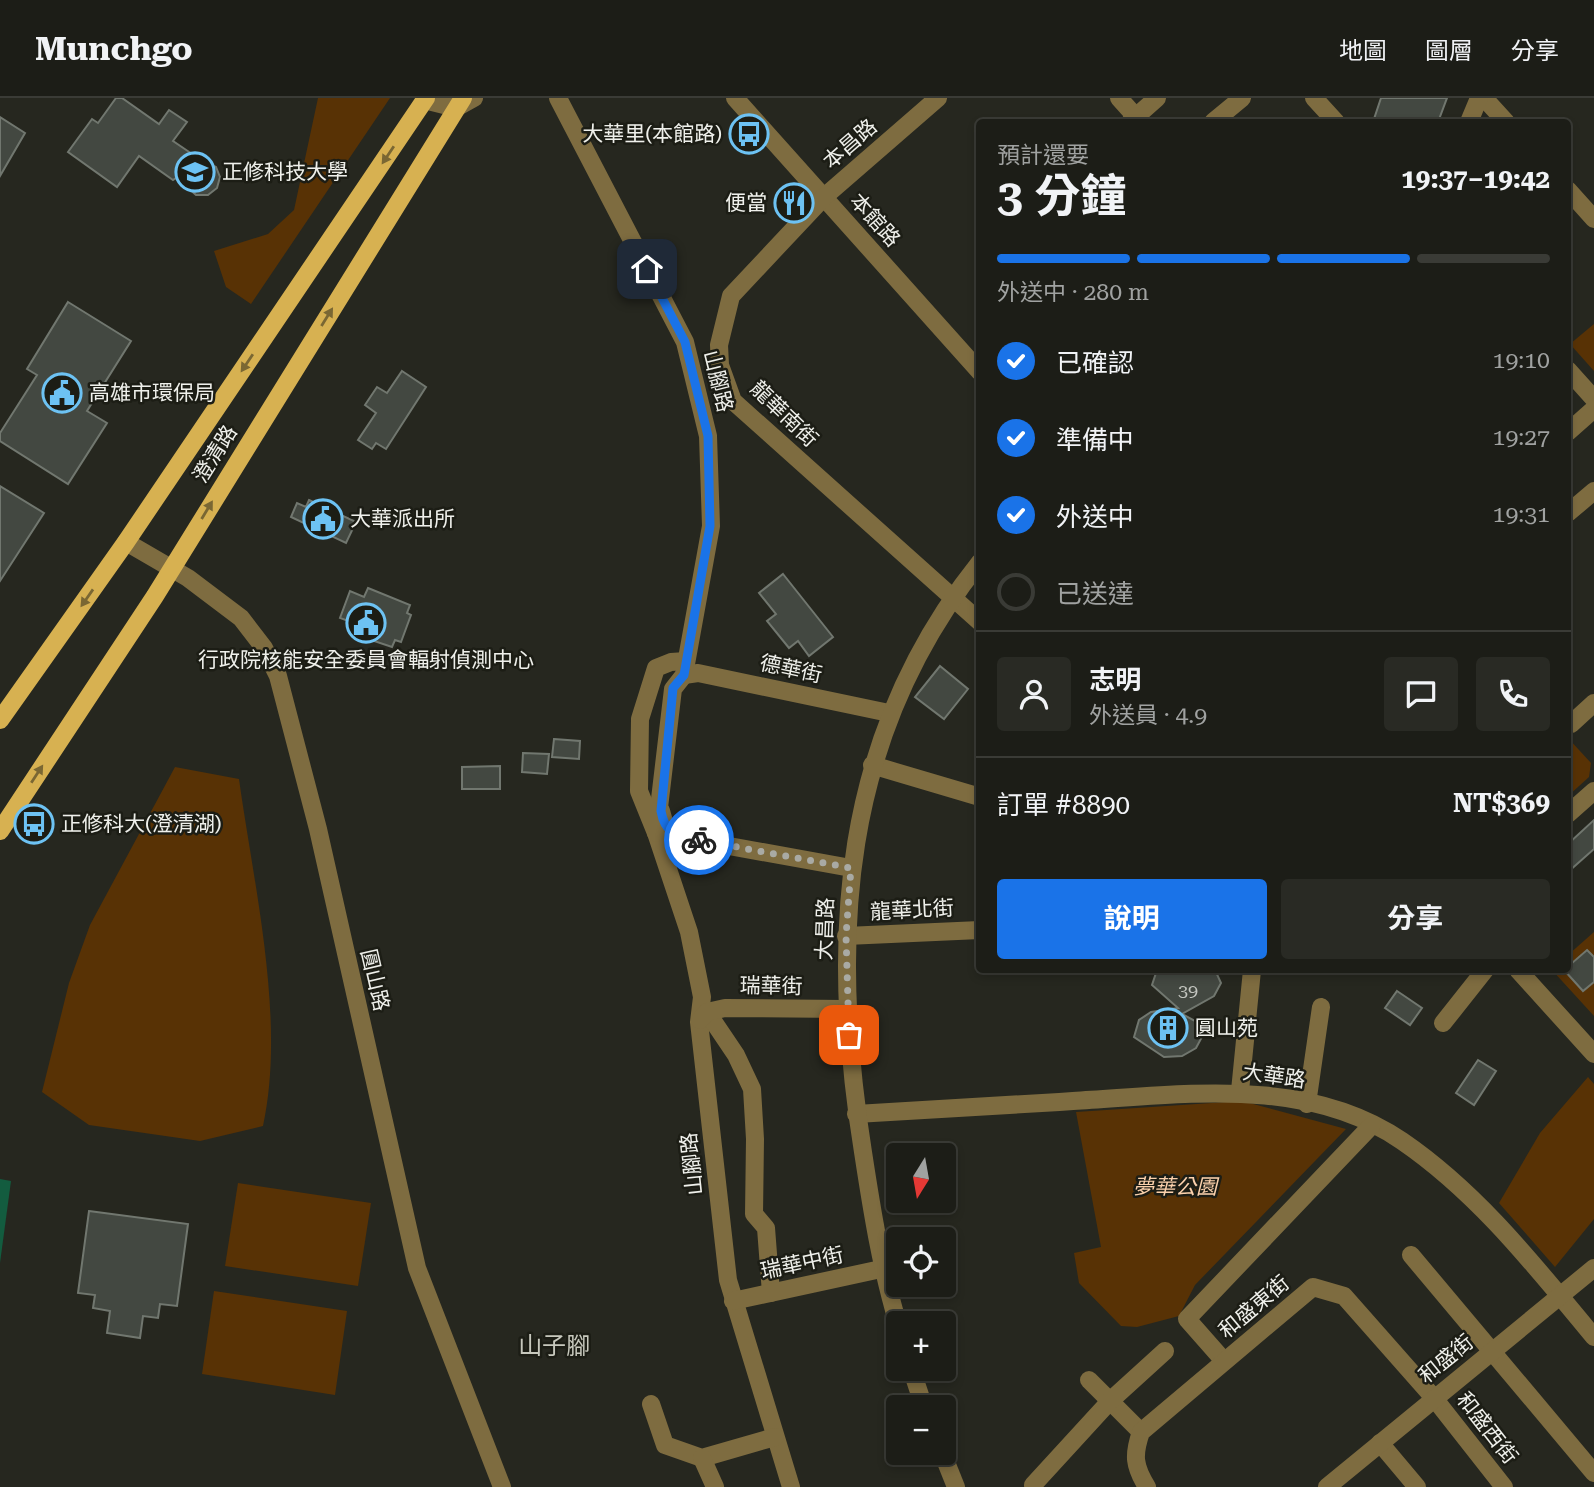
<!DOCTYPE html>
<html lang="zh-TW">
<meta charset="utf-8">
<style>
:root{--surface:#1c1d17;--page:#292a24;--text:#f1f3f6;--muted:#a0a2a1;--line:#3a3b36;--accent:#1a73e8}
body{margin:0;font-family:"Roboto Serif","Noto Sans TC",serif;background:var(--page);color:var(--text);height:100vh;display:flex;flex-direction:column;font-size:26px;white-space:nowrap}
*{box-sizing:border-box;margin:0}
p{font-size:23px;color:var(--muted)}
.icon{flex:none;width:38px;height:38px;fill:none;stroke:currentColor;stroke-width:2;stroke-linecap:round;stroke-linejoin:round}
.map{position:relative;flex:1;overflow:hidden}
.panel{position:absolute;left:976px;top:21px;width:595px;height:854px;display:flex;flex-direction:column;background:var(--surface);border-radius:7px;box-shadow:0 4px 10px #0003,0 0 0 2px var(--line)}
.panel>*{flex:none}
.needle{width:46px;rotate:191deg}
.tools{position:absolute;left:886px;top:1045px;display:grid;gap:14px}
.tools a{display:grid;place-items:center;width:70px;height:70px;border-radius:7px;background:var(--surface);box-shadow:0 4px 10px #0003,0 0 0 2px var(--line);font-size:35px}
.pin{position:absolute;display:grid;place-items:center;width:60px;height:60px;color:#fff;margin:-30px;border-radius:14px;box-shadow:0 4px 10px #0006}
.courier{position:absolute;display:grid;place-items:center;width:70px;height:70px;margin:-35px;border:5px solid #1a73e8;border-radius:50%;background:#fff;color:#222;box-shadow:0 2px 9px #0007}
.overview em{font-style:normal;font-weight:700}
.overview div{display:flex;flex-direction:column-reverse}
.overview{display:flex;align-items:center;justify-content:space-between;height:119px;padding:0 21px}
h1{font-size:46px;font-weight:700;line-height:52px}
.bar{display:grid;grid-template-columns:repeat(4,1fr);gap:10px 7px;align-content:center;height:84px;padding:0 21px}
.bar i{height:9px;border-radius:5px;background:var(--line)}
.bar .current{background:var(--accent)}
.bar p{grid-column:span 4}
.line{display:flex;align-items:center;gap:18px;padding:0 21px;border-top:2px solid var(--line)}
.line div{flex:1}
.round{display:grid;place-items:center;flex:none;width:74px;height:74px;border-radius:7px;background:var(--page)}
ol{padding:0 21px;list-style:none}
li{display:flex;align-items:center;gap:21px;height:77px}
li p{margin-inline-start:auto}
li .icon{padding:7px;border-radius:50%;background:var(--accent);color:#fff;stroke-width:4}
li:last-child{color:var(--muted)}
li i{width:38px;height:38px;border:4px solid var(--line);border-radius:50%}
.action{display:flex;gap:14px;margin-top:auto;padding:14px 21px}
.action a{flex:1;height:80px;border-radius:7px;background:var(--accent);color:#fff;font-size:28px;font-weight:700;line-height:80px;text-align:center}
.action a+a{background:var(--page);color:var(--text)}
header{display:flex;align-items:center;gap:42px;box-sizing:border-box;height:98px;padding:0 35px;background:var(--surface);border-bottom:2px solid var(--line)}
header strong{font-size:33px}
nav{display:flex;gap:38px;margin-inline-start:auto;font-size:24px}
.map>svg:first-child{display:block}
.green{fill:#583205}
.water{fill:#135c3f}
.building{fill:#434841;stroke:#71776f;stroke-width:2}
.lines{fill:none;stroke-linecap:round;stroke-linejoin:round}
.minor{stroke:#7e6c40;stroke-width:18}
.major{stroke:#d7b151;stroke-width:18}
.oneway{fill:#7a6733}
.done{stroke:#a9aaa4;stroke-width:7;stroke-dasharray:0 12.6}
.route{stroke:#1a73e8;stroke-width:9}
.labels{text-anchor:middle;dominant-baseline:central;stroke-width:5;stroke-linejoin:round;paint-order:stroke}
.number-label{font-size:18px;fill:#c4c6c0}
.poi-label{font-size:21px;fill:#eff0eb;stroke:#1c1d15;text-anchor:start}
.street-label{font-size:21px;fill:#eff0eb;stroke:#1c1d15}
.park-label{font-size:21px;font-style:italic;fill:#fbd1ac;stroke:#1c1d15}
.quarter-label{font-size:24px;fill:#c7c8bd;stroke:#1c1d15}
</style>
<header>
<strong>Munchgo</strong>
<nav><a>地圖</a><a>圖層</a><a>分享</a></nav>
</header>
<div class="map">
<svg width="1594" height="1389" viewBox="0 0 1594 1389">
<rect width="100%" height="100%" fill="#26271f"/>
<g class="green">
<polygon points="318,0 390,0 251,206 226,189 214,153 268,136 294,112"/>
<polygon points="1594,226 1594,273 1570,246"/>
<polygon points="1568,640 1591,665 1589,679 1568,698"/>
<path d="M175,669L239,681C254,789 286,922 263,1028L200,1043L89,1027L42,994L69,885L90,827Z"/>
<polygon points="1594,834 1594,918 1552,872 1568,872 1568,857"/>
<polygon points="1588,979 1594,986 1594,1121 1555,1169 1499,1105 1540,1035"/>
<polygon points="1242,1003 1346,1031 1195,1187 1179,1218 1137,1229 1121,1228 1079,1185 1074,1155 1101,1149 1076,1014"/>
<polygon points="238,1085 371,1105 358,1188 225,1168"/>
<polygon points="214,1193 347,1213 335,1297 202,1276"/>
</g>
<polygon class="water" points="0,1081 11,1083 0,1165"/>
<g class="building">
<polygon points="116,0 122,0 159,26 169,12 187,24 173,43 201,62 216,69 220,79 217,90 208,97 196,97 187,89 182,76 173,82 139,58 117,89 68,54 92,21 98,25"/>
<polygon points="1381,0 1447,0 1438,24 1373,24"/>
<polygon points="0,19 25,35 0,78"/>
<polygon points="68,204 131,243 87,313 107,325 68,386 0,343 0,335 37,277 27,271"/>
<polygon points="402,273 426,289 386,351 376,345 372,351 358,342 376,315 365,307 377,289 387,295"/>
<polygon points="0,388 44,415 0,483"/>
<polygon points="309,402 356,424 346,445 291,419 297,405 306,409"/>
<polygon points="783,476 833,539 809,558 798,543 789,550 767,523 776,516 759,495"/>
<polygon points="368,490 410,507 407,515 411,517 401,544 395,542 392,549 350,535 354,525 340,520 350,493 364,499"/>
<polygon points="940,568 968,591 944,621 915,599"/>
<polygon points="554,641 580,643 579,661 552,659"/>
<polygon points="523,655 549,656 547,676 522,674"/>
<polygon points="500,668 500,691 462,691 462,669"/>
<polygon points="1594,722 1594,751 1568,774 1568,746"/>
<polygon points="1587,852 1594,859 1594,884 1583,893 1564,872"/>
<polygon points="1157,872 1215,872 1221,885 1214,898 1182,916 1197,924 1203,937 1196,950 1182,958 1164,959 1134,939 1139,922 1151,914 1178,910 1152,887"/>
<polygon points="1397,893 1422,910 1410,927 1385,910"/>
<polygon points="1478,962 1496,973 1474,1007 1456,995"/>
<polygon points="89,1113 188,1126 177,1208 160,1206 158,1220 143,1218 140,1240 107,1235 110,1213 93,1210 95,1197 78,1195"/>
</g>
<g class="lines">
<g class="minor">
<polyline points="558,0 685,244 708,338 711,428 684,577 673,591 656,735 689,834 702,899 699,924 728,1182 791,1389"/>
<polyline points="735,0 980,274"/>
<polyline points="938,0 824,99 731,198 719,247 720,267 733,303 980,524"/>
<polyline points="1119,0 1136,19"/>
<polyline points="1314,0 1336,24"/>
<polyline points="1484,0 1506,24"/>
<polyline points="424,2 456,10 474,0"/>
<polyline points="1130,24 1157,0"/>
<polyline points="1213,24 1242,0"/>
<polyline points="1469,24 1479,0"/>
<polyline points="1568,92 1594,121"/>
<polyline points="1568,272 1594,301"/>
<polyline points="1568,334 1594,311"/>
<polyline points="1568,415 1594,393"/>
<polyline points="126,444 188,480 241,520 264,550 278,578 318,731 417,1170 502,1389"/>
<polyline points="684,577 698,575 889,615"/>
<polyline points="1571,626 1594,605"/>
<polyline points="872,667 980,699"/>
<polyline points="661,713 666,731 674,738 851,770"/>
<polyline points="1568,716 1594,693"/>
<polyline points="656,735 639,693 640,621 656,570 671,564 686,563"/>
<polyline points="846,838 980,832"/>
<polyline points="1518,872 1594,956"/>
<polyline points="707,914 736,957 752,991 755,1041 754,1116 766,1130 771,1195"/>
<polyline points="700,922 707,914 725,910 847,911"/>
<polyline points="1443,925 1485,872"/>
<polyline points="1240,993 1252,872"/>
<polyline points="1307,1006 1321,909"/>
<path d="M856,1016C929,1012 1001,1008 1073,1003C1182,997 1306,977 1402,1043C1478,1095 1535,1168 1594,1239"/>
<polyline points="1411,1157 1594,1375"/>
<polyline points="733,1203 881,1171"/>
<path d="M898,1226C881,1169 872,1113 863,1054C829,841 840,639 980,464"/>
<polyline points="1224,1263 1187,1221 1372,1027"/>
<polyline points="911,1270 924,1309"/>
<polyline points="1089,1282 1141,1334"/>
<polyline points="651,1306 665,1347 702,1360 775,1339"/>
<polyline points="1380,1345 1417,1389"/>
<polyline points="942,1354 956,1389"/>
<polyline points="702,1360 715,1389"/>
<polyline points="1033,1387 1110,1303 1165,1253"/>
<path d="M1147,1389C1134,1368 1133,1357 1141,1334L1313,1189L1344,1198L1434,1300L1504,1389"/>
<polyline points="1327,1389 1594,1170"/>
</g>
<g class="major">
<polyline points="0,622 126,444 426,0"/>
<polyline points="0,733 155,498 463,0"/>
</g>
</g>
<defs><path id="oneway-solid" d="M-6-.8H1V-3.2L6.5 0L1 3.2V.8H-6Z" transform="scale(1.75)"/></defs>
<g class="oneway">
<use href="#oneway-solid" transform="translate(388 57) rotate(124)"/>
<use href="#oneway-solid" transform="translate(327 219) rotate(-58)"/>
<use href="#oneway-solid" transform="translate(247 265) rotate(124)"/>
<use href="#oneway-solid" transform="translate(207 412) rotate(-59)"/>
<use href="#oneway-solid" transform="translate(87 500) rotate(125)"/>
<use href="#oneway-solid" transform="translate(37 676) rotate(-57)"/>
</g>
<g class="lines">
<polyline class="done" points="699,742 851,770 846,838 849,937"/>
<path class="route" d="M647,171L685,244L708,338L710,428L684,577L673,590L661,713C665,737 678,738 699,742"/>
</g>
<defs>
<g id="bus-ring" transform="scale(2.0125)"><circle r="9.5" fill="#1c1d15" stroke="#6dc2f3" stroke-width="1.5"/><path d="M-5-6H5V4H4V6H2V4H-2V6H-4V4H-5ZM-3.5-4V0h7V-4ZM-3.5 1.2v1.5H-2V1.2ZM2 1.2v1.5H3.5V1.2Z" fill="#6dc2f3"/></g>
<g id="university-ring" transform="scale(2.0125)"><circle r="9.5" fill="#1c1d15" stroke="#6dc2f3" stroke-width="1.5"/><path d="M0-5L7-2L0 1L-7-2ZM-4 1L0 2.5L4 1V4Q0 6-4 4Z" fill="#6dc2f3"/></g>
<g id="restaurant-ring" transform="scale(2.0125)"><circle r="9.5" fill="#1c1d15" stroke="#6dc2f3" stroke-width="1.5"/><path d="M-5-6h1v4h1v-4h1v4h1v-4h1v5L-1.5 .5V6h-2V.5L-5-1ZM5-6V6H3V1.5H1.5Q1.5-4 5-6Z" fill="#6dc2f3"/></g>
<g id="civic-ring" transform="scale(2.0125)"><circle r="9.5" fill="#1c1d15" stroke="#6dc2f3" stroke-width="1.5"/><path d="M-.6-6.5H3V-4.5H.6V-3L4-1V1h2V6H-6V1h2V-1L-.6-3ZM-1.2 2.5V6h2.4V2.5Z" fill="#6dc2f3"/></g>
<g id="building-ring" transform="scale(2.0125)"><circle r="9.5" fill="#1c1d15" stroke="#6dc2f3" stroke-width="1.5"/><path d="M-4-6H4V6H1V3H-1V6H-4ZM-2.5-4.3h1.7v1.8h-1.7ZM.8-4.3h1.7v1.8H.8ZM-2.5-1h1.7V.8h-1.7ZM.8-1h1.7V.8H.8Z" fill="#6dc2f3"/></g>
</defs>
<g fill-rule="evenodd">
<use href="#bus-ring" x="749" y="36"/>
<use href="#university-ring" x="195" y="74"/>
<use href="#restaurant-ring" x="794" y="105"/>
<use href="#civic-ring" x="62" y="295"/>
<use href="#civic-ring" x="323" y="421"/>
<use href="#civic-ring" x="366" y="525"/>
<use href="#bus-ring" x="34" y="726"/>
<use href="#building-ring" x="1168" y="930"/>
</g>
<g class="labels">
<g class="number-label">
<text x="1188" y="892">39</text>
</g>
<g class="poi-label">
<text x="722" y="36" text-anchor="end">大華里(本館路)</text>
<text x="222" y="74">正修科技大學</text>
<text x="767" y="105" text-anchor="end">便當</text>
<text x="89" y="295">高雄市環保局</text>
<text x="350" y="421">大華派出所</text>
<text x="366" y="562" text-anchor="middle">行政院核能安全委員會輻射偵測中心</text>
<text x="61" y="726">正修科大(澄清湖)</text>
<text x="1195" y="930">圓山苑</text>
</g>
<g class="street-label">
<text transform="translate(850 46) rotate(-41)">本昌路</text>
<text transform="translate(875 122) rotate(48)">本館路</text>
<text transform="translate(718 283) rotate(76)">山腳路</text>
<text transform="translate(784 316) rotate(44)">龍華南街</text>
<text transform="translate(215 356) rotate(-58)">澄清路</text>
<text transform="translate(791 571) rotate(12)">德華街</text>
<text transform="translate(912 812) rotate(-3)">龍華北街</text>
<text transform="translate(825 831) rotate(-88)">大昌路</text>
<text transform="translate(375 882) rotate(77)">圓山路</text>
<text transform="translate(771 888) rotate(1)">瑞華街</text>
<text transform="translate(1274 978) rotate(8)">大華路</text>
<text transform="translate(692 1066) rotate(-96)">山腳路</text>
<text transform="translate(802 1165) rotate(-12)">瑞華中街</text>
<text transform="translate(1254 1209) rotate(-40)">和盛東街</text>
<text transform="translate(1446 1261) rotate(-39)">和盛街</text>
<text transform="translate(1487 1330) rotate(52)">和盛西街</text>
</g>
<g class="park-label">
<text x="1175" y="1089">夢華公園</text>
</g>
<g class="quarter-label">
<text x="554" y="1248">山子腳</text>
</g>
</g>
</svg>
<div class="tools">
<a><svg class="needle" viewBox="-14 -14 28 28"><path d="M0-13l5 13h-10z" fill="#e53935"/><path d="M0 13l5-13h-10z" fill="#a0a2a1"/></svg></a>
<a><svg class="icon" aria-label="locate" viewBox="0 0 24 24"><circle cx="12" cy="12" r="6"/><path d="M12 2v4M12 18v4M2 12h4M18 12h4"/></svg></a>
<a>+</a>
<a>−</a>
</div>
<div class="pin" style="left:849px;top:937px;background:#ea580c"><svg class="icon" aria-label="bag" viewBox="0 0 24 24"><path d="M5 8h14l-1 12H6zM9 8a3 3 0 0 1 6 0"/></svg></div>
<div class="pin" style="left:647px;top:171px;background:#1f2937"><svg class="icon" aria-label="home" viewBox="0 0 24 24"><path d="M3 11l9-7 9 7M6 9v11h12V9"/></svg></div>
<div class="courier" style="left:699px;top:742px"><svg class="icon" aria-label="bike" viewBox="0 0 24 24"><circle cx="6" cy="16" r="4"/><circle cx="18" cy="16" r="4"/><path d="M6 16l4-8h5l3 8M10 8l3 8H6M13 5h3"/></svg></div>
<section class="panel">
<div class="overview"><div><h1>3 分鐘</h1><p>預計還要</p></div><em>19:37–19:42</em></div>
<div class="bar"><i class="current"></i><i class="current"></i><i class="current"></i><i></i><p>外送中 · 280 m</p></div>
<ol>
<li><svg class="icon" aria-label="check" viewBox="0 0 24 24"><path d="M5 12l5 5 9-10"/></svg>已確認<p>19:10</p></li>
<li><svg class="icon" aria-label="check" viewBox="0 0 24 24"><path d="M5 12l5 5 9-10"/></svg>準備中<p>19:27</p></li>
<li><svg class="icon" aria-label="check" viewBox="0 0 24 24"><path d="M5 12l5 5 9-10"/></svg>外送中<p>19:31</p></li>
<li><i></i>已送達</li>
</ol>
<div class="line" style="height:126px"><a class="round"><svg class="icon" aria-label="person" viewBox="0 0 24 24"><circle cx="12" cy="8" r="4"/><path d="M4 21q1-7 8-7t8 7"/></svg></a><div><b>志明</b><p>外送員 · 4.9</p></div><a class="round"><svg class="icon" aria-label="chat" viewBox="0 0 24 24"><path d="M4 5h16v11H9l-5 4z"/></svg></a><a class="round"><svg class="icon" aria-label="phone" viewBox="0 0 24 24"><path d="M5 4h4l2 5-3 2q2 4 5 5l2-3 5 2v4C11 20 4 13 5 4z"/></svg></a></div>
<div class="line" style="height:91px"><div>訂單 #8890</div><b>NT$369</b></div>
<div class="action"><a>說明</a><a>分享</a></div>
</section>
</div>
